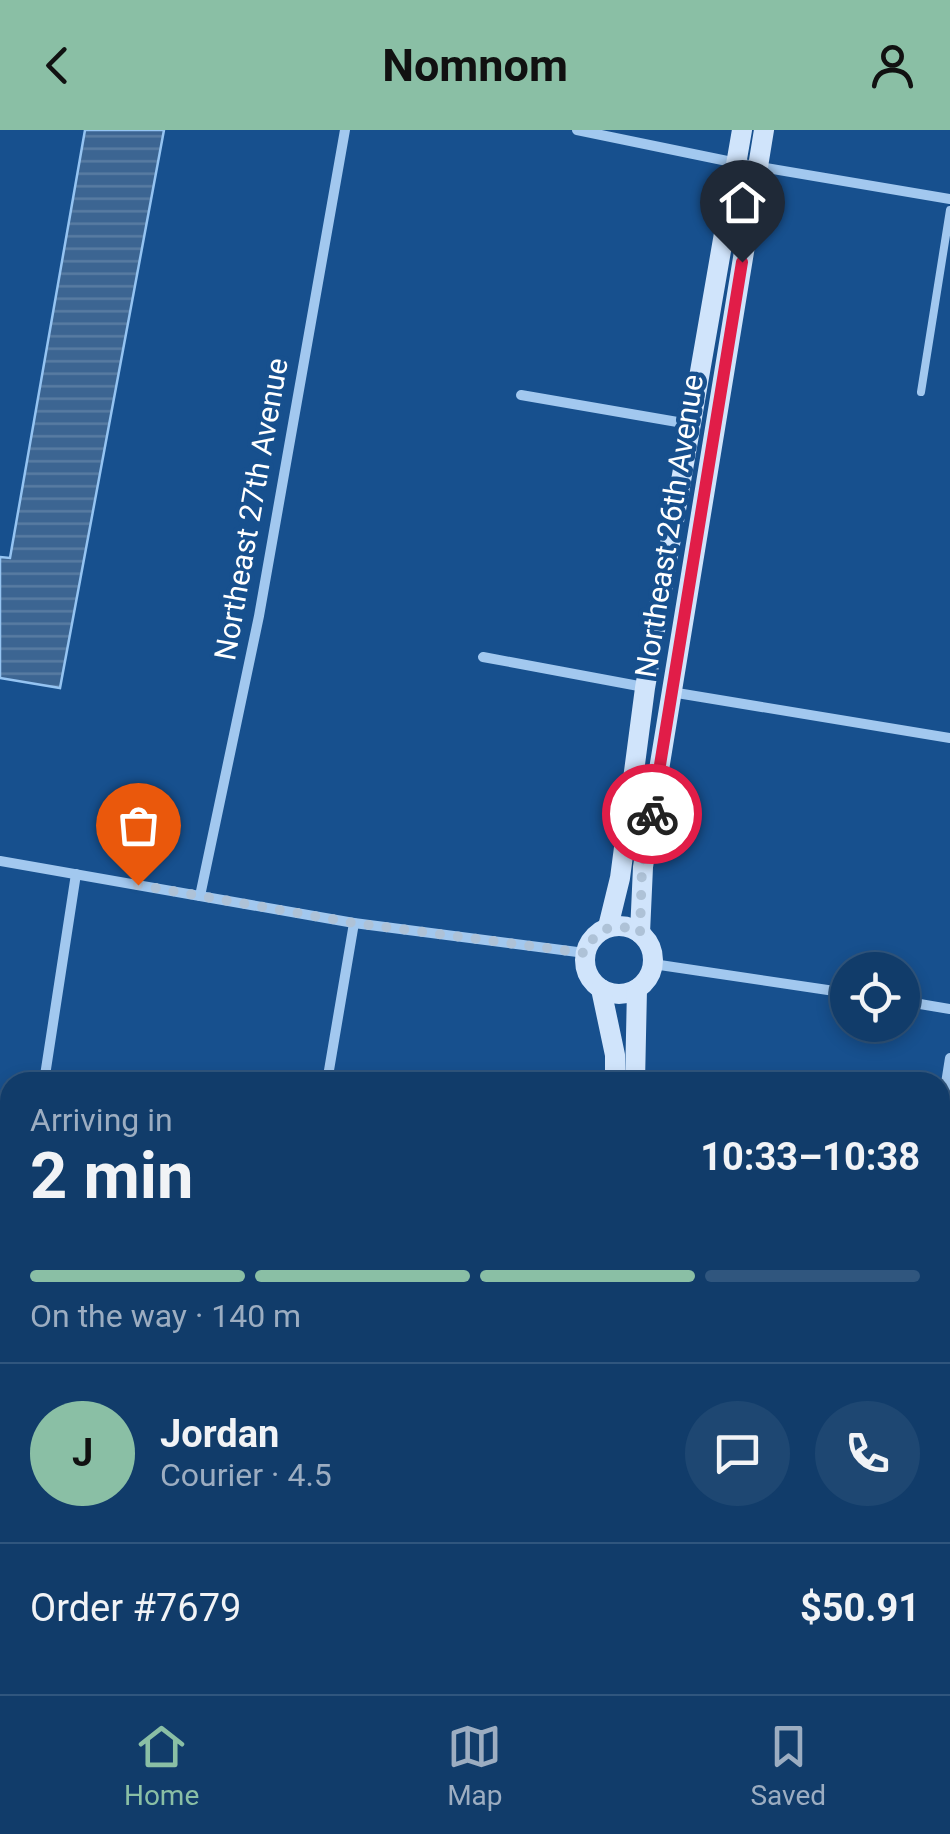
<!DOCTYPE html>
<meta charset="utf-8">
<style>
:root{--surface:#113c6a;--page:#1e4772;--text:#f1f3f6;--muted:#9cadc1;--line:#30567e;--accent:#8abfa5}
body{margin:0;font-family:Roboto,sans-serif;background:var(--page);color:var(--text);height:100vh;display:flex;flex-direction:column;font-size:38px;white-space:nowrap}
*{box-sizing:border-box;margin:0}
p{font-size:32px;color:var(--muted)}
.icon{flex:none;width:55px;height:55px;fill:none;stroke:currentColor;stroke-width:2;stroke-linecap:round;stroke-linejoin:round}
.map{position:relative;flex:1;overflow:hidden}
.sheet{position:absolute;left:0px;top:942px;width:950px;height:622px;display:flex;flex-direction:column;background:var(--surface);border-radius:30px 30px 0 0;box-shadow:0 5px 15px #0003,0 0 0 2px var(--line)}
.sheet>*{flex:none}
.controls{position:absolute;left:830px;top:822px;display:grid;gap:20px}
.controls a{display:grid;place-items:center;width:90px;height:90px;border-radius:50%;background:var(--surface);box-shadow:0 5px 15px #0003,0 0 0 2px var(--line);font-size:50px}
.pin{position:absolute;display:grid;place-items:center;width:85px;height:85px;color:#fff;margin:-102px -42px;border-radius:50% 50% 50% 0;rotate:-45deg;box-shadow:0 0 10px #0007}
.pin .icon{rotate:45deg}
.courier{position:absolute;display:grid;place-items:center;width:100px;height:100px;margin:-50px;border:8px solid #e11d48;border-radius:50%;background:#fff;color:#222;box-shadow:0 2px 12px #0007}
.head em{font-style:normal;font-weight:700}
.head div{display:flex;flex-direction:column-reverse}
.head{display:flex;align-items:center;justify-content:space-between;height:170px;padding:0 30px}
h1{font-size:65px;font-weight:700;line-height:75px}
.bar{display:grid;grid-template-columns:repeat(4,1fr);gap:15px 10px;align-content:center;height:120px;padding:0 30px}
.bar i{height:12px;border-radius:8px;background:var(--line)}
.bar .selected{background:var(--accent)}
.bar p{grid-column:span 4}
.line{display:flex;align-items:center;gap:25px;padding:0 30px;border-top:2px solid var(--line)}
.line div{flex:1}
.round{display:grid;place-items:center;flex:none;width:105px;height:105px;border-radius:52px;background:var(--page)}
header{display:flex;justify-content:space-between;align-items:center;height:130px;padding:0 30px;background:var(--accent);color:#111;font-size:45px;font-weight:700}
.tab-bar{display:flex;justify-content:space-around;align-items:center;height:140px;border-top:2px solid var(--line);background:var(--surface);font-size:28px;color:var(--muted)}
.tab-bar a{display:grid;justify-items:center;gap:5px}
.tab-bar .selected{color:var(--accent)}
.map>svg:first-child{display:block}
.water{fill:url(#water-rules);stroke:#95c4f2;stroke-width:2.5}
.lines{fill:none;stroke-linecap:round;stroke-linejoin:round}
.lane{stroke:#a2c8ef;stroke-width:8}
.street{stroke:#a2c8ef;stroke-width:10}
.secondary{stroke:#d0e4fb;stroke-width:20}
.done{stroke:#aec2d7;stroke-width:10;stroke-dasharray:0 18}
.route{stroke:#e11d48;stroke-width:12}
.labels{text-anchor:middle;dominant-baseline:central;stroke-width:9;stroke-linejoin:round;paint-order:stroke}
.street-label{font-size:30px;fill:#fff;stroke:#17508e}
</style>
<header><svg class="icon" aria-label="back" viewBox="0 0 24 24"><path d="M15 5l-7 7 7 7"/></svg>Nomnom<svg class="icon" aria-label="person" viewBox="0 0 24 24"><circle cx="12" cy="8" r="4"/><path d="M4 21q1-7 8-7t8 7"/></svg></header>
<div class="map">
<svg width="950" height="1564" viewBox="0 0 950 1564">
<defs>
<pattern id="water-rules" width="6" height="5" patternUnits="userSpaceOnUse" patternTransform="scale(2.5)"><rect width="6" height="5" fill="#3c6592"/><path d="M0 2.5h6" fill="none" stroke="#597ca2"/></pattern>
</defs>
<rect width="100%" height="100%" fill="#17508e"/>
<polygon class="water" points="85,0 164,0 60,558 0,548 0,427 10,428"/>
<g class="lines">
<polyline class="lane" points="921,262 950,80"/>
<g class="street">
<polyline points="577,0 737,33 950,69"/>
<polyline points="521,265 689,294"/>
<polyline points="483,527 644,557"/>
<polyline points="671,562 950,608"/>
<polyline points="0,731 354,793 585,823"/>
<polyline points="200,766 259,486 345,0"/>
<polyline points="653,834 848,863"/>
<polyline points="902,871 950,879"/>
<polyline points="44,952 76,744"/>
<polyline points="327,952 354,793"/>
<polyline points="940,991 950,928"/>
<polyline points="940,1018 950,1036"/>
<polyline points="0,1239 10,1174"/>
<polyline points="940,1367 950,1369"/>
<polyline points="224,1564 226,1555"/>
<polyline points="530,1564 531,1555"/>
</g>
<g class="secondary">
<circle cx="619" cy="830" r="34"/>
<polyline points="608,797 620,748 645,558 742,0"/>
<polyline points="640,803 643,737 764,0"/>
<polyline points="601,859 615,925 615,952"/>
<polyline points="635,952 637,859"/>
<polyline points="560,1555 566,1564"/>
<polyline points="588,1555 594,1564"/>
</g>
</g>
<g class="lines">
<path class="done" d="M138,755L354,793L585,823C595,798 616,790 640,803L642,737L652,684"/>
<polyline class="route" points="652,684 742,132"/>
</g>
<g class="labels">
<g class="street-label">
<text transform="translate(251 379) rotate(-80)">Northeast 27th Avenue</text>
<text transform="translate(669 396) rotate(-81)">Northeast 26th Avenue</text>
</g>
</g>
</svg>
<div class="controls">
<a><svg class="icon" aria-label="locate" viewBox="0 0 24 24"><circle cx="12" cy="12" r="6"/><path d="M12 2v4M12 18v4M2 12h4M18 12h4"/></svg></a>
</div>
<div class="pin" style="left:138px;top:755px;background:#ea580c"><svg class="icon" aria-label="bag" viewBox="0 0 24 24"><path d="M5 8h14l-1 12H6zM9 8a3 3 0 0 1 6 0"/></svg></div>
<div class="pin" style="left:742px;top:132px;background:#1f2937"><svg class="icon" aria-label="home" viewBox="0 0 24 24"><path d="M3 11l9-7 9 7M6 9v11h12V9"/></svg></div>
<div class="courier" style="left:652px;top:684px"><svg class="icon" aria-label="bike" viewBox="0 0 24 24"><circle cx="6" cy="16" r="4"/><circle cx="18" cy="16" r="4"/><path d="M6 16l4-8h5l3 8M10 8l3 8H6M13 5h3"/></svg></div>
<section class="sheet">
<div class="head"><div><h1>2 min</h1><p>Arriving in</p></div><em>10:33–10:38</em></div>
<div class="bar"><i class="selected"></i><i class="selected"></i><i class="selected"></i><i></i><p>On the way · 140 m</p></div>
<div class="line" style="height:180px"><b class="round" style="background:var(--accent);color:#111">J</b><div><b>Jordan</b><p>Courier · 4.5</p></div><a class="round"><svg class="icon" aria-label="chat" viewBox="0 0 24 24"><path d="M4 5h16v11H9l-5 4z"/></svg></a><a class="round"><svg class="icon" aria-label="phone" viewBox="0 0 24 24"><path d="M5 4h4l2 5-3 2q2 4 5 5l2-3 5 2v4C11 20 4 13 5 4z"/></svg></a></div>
<div class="line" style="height:130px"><div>Order #7679</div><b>$50.91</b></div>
</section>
</div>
<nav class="tab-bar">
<a class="selected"><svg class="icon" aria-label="home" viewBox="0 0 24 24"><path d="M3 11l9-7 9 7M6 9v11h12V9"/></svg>Home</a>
<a><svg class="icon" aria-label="map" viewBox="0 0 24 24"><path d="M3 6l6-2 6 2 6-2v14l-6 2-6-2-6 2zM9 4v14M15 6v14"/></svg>Map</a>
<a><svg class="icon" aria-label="saved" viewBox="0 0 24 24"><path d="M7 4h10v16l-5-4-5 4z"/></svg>Saved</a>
</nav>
